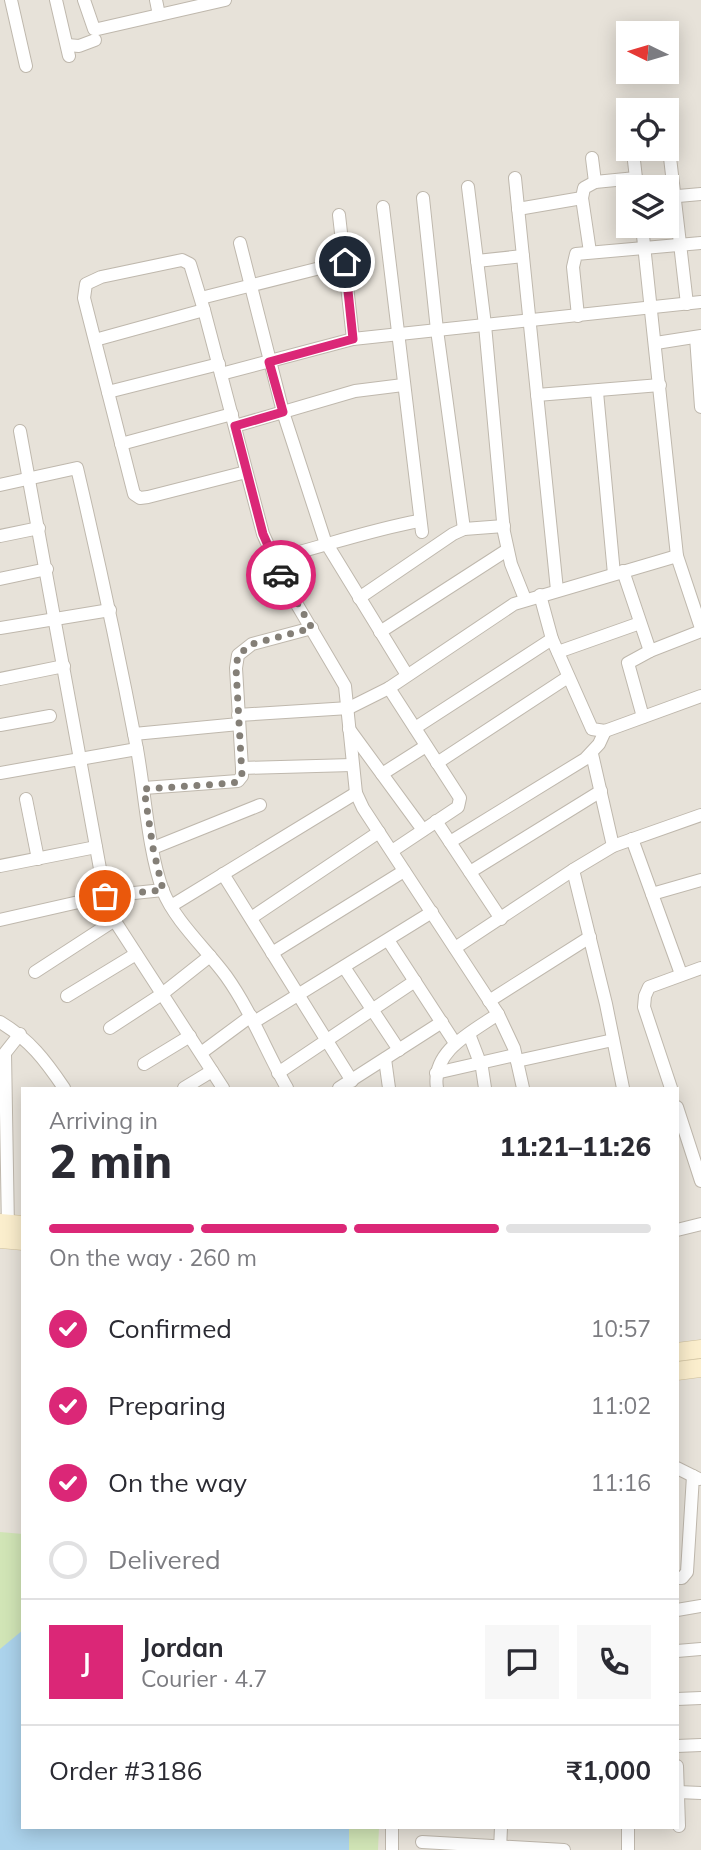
<!DOCTYPE html>
<meta charset="utf-8">
<style>
:root{--surface:#fff;--page:#f7f7f7;--text:#2b2b33;--muted:#7c7c81;--line:#e1e1e2;--accent:#db2777}
body{margin:0;font-family:Mulish,sans-serif;background:var(--page);color:var(--text);height:100vh;display:flex;flex-direction:column;font-size:26px;white-space:nowrap}
*{box-sizing:border-box;margin:0}
p{font-size:23px;color:var(--muted)}
.icon{flex:none;width:38px;height:38px;fill:none;stroke:currentColor;stroke-width:2;stroke-linecap:round;stroke-linejoin:round}
.map{position:relative;flex:1;overflow:hidden}
.drawer{position:absolute;left:21px;top:1087px;width:658px;height:742px;display:flex;flex-direction:column;background:var(--surface);border-radius:0px;box-shadow:0 4px 18px #0003}
.drawer>*{flex:none}
.needle{width:46px;rotate:275deg}
.controls{position:absolute;left:616px;top:21px;display:grid;gap:14px}
.controls a{display:grid;place-items:center;width:63px;height:63px;border-radius:0px;background:var(--surface);box-shadow:0 4px 18px #0003;font-size:35px}
.pin{position:absolute;display:grid;place-items:center;width:60px;height:60px;color:#fff;margin:-30px;border:4px solid #fff;border-radius:50%;box-shadow:0 2px 7px #0007}
.courier{position:absolute;display:grid;place-items:center;width:70px;height:70px;margin:-35px;border:5px solid #db2777;border-radius:50%;background:#fff;color:#222;box-shadow:0 2px 9px #0007}
.headline em{font-style:normal;font-weight:800}
.headline div{display:flex;flex-direction:column-reverse}
.headline{display:flex;align-items:center;justify-content:space-between;height:119px;padding:0 28px}
h1{font-size:46px;font-weight:800;line-height:52px}
.bar{display:grid;grid-template-columns:repeat(4,1fr);gap:10px 7px;align-content:center;height:84px;padding:0 28px}
.bar i{height:9px;border-radius:5px;background:var(--line)}
.bar .on{background:var(--accent)}
.bar p{grid-column:span 4}
.line{display:flex;align-items:center;gap:18px;padding:0 28px;border-top:2px solid var(--line)}
.line div{flex:1}
.round{display:grid;place-items:center;flex:none;width:74px;height:74px;border-radius:0px;background:var(--page)}
ol{padding:0 28px;list-style:none}
li{display:flex;align-items:center;gap:21px;height:77px}
li p{margin-inline-start:auto}
li .icon{padding:7px;border-radius:50%;background:var(--accent);color:#fff;stroke-width:4}
li:last-child{color:var(--muted)}
li i{width:38px;height:38px;border:4px solid var(--line);border-radius:50%}
.map>svg:first-child{display:block}
.residential{fill:#e7e2d9;fill-rule:evenodd}
.green{fill:#d1e5b6}
.water{fill:#acd3ec}
.lines{fill:none;stroke-linecap:round;stroke-linejoin:round}
.minor-casing{stroke:#bfb8ad;stroke-width:14}
.secondary-casing{stroke:#d0c19d;stroke-width:19}
.minor{stroke:#fff;stroke-width:12}
.secondary{stroke:#fbeecd;stroke-width:18}
.done{stroke:#847f77;stroke-width:7;stroke-dasharray:0 12.6}
.route{stroke:#db2777;stroke-width:9}
</style>
<div class="map">
<svg width="701" height="1850" viewBox="0 0 701 1850">
<rect width="100%" height="100%" fill="#f4f1ea"/>
<path class="residential" d="M0,0H701V1850H0ZM628,33H667V72H628ZM628,110H667V149H628ZM628,187H667V226H628ZM23,1088H677V1827H23Z"/>
<polygon class="green" points="0,1532 23,1534 23,1827 379,1827 378,1850 0,1850"/>
<polygon class="water" points="23,1630 23,1827 349,1827 349,1850 0,1850 0,1649"/>
<g class="lines">
<g class="minor-casing">
<g id="minor">
<polyline points="11,0 26,66"/>
<polyline points="56,0 69,56"/>
<polyline points="84,0 94,29 98,29 225,0"/>
<polyline points="156,0 159,15"/>
<polyline points="67,45 79,46 95,40"/>
<polyline points="669,149 687,304"/>
<polyline points="633,152 637,187"/>
<polyline points="592,158 595,182"/>
<polyline points="515,178 557,590"/>
<polyline points="468,187 485,325 504,532 511,564 525,599"/>
<polyline points="667,197 701,194"/>
<polyline points="423,198 437,330 464,529"/>
<polyline points="383,207 422,532"/>
<polyline points="518,209 582,198"/>
<polyline points="339,215 353,339"/>
<polyline points="642,226 677,556 701,628"/>
<polyline points="240,243 283,412 325,541 407,675"/>
<polyline points="590,252 582,198 584,188 595,182 636,178"/>
<polyline points="477,261 523,256"/>
<polyline points="201,298 344,262"/>
<polyline points="578,316 573,267 576,254 701,243"/>
<polyline points="696,337 701,407"/>
<polyline points="95,340 204,310"/>
<polyline points="656,343 701,336"/>
<polyline points="221,374 353,339 701,302"/>
<polyline points="108,392 219,364"/>
<polyline points="597,392 614,574"/>
<polyline points="537,395 660,385"/>
<polyline points="235,426 355,391 403,385"/>
<polyline points="20,431 105,896 111,915 223,1088"/>
<polyline points="121,444 232,414"/>
<polyline points="246,472 148,497 140,498 134,494 84,298 86,284 101,277 182,260 190,264 204,310 263,534 289,591 345,686 356,793 363,808 498,1014 514,1048 523,1088"/>
<path d="M0,485L77,468C99,562 119,655 137,749C145,793 148,850 163,891C175,921 207,950 226,976C251,1011 266,1051 287,1088"/>
<polyline points="0,536 39,528"/>
<path d="M273,559C322,547 369,530 419,521"/>
<polyline points="623,571 650,651"/>
<polyline points="0,579 47,569"/>
<polyline points="540,595 552,639 592,729 605,731 701,696"/>
<polyline points="359,598 453,534 464,529 504,526"/>
<polyline points="0,628 110,610"/>
<polyline points="380,632 507,550"/>
<polyline points="558,652 640,623"/>
<polyline points="0,679 64,666"/>
<polyline points="389,688 460,798 458,807 392,851"/>
<polyline points="238,715 349,708 389,688 514,604 677,556"/>
<polyline points="643,717 628,663 650,651 701,631"/>
<polyline points="0,725 50,716"/>
<polyline points="415,728 552,639"/>
<polyline points="349,729 423,830"/>
<polyline points="134,734 239,724"/>
<polyline points="592,754 613,846"/>
<polyline points="437,763 568,677"/>
<polyline points="242,768 352,765"/>
<polyline points="0,773 137,749"/>
<polyline points="382,774 426,746"/>
<polyline points="144,788 238,781 242,776 242,768 236,668 238,655 252,644 312,628"/>
<polyline points="26,799 38,859"/>
<polyline points="436,821 501,919"/>
<polyline points="632,839 681,974"/>
<polyline points="450,842 585,759 599,744 605,731"/>
<polyline points="153,848 260,805"/>
<polyline points="0,866 96,847"/>
<polyline points="573,870 606,1004 623,1088"/>
<polyline points="470,872 601,791"/>
<polyline points="223,874 352,1081"/>
<polyline points="652,894 701,880"/>
<polyline points="171,906 356,793"/>
<polyline points="251,918 379,832"/>
<polyline points="0,920 105,896 163,890"/>
<polyline points="388,940 455,1043"/>
<polyline points="455,948 573,870 613,846 701,815"/>
<polyline points="272,953 404,871"/>
<polyline points="344,967 399,1050"/>
<polyline points="35,972 115,920"/>
<polyline points="67,996 136,954"/>
<polyline points="489,1001 590,937"/>
<path d="M0,1022C30,1040 45,1060 64,1088"/>
<polyline points="254,1022 432,912"/>
<polyline points="110,1028 162,994 210,956"/>
<polyline points="469,1034 482,1068 485,1088"/>
<polyline points="201,1053 251,1016"/>
<polyline points="385,1059 389,1088"/>
<polyline points="517,1061 613,1040"/>
<polyline points="144,1064 190,1036"/>
<polyline points="278,1073 415,981"/>
<polyline points="436,1073 515,1055"/>
<polyline points="184,1088 212,1071"/>
<polyline points="339,1088 442,1022"/>
<path d="M437,1088C431,1051 472,1032 498,1014"/>
<polyline points="671,1088 644,1007 645,996 649,987 701,968"/>
<polyline points="677,1107 701,1181"/>
<polyline points="8,1229 5,1053 20,1034"/>
<polyline points="677,1230 701,1224"/>
<polyline points="677,1468 699,1479"/>
<polyline points="677,1578 682,1578 687,1572 693,1476"/>
<polyline points="677,1610 701,1606"/>
<polyline points="677,1651 701,1649"/>
<polyline points="677,1699 701,1698"/>
<polyline points="677,1746 701,1745"/>
<polyline points="677,1766 679,1826"/>
<polyline points="678,1792 701,1793"/>
<polyline points="422,1842 564,1850"/>
<polyline points="392,1850 392,1827"/>
<polyline points="500,1850 501,1827"/>
<polyline points="628,1850 628,1827"/>
</g>
</g>
<g class="secondary-casing">
<g id="secondary">
<polyline points="0,1223 23,1225"/>
<polyline points="0,1239 23,1241"/>
<polyline points="677,1352 701,1349"/>
<polyline points="677,1371 701,1368"/>
</g>
</g>
<use href="#minor" class="minor"/>
<use href="#secondary" class="secondary"/>
</g>
<g class="lines">
<polyline class="done" points="105,896 163,890 153,848 144,789 234,783 242,776 236,668 238,655 252,644 312,628 281,575"/>
<polyline class="route" points="281,575 263,534 235,426 283,412 269,362 353,339 345,262"/>
</g>
</svg>
<div class="controls">
<a><svg class="needle" viewBox="-14 -14 28 28"><path d="M0-13l5 13h-10z" fill="#e53935"/><path d="M0 13l5-13h-10z" fill="#7c7c81"/></svg></a>
<a><svg class="icon" aria-label="locate" viewBox="0 0 24 24"><circle cx="12" cy="12" r="6"/><path d="M12 2v4M12 18v4M2 12h4M18 12h4"/></svg></a>
<a><svg class="icon" aria-label="layers" viewBox="0 0 24 24"><path d="M12 4l9 5-9 5-9-5zM3 14l9 5 9-5"/></svg></a>
</div>
<div class="pin" style="left:105px;top:896px;background:#ea580c"><svg class="icon" aria-label="bag" viewBox="0 0 24 24"><path d="M5 8h14l-1 12H6zM9 8a3 3 0 0 1 6 0"/></svg></div>
<div class="pin" style="left:345px;top:262px;background:#1f2937"><svg class="icon" aria-label="home" viewBox="0 0 24 24"><path d="M3 11l9-7 9 7M6 9v11h12V9"/></svg></div>
<div class="courier" style="left:281px;top:575px"><svg class="icon" aria-label="car" viewBox="0 0 24 24"><path d="M5 17H2v-5l4-1 3-4h7l3 4 3 1v5h-3M9 17h6M6 11h13"/><circle cx="7" cy="17" r="2"/><circle cx="17" cy="17" r="2"/></svg></div>
<section class="drawer">
<div class="headline"><div><h1>2 min</h1><p>Arriving in</p></div><em>11:21–11:26</em></div>
<div class="bar"><i class="on"></i><i class="on"></i><i class="on"></i><i></i><p>On the way · 260 m</p></div>
<ol>
<li><svg class="icon" aria-label="check" viewBox="0 0 24 24"><path d="M5 12l5 5 9-10"/></svg>Confirmed<p>10:57</p></li>
<li><svg class="icon" aria-label="check" viewBox="0 0 24 24"><path d="M5 12l5 5 9-10"/></svg>Preparing<p>11:02</p></li>
<li><svg class="icon" aria-label="check" viewBox="0 0 24 24"><path d="M5 12l5 5 9-10"/></svg>On the way<p>11:16</p></li>
<li><i></i>Delivered</li>
</ol>
<div class="line" style="height:126px"><b class="round" style="background:var(--accent);color:#fff">J</b><div><b>Jordan</b><p>Courier · 4.7</p></div><a class="round"><svg class="icon" aria-label="chat" viewBox="0 0 24 24"><path d="M4 5h16v11H9l-5 4z"/></svg></a><a class="round"><svg class="icon" aria-label="phone" viewBox="0 0 24 24"><path d="M5 4h4l2 5-3 2q2 4 5 5l2-3 5 2v4C11 20 4 13 5 4z"/></svg></a></div>
<div class="line" style="height:91px"><div>Order #3186</div><b>₹1,000</b></div>
</section>
</div>
